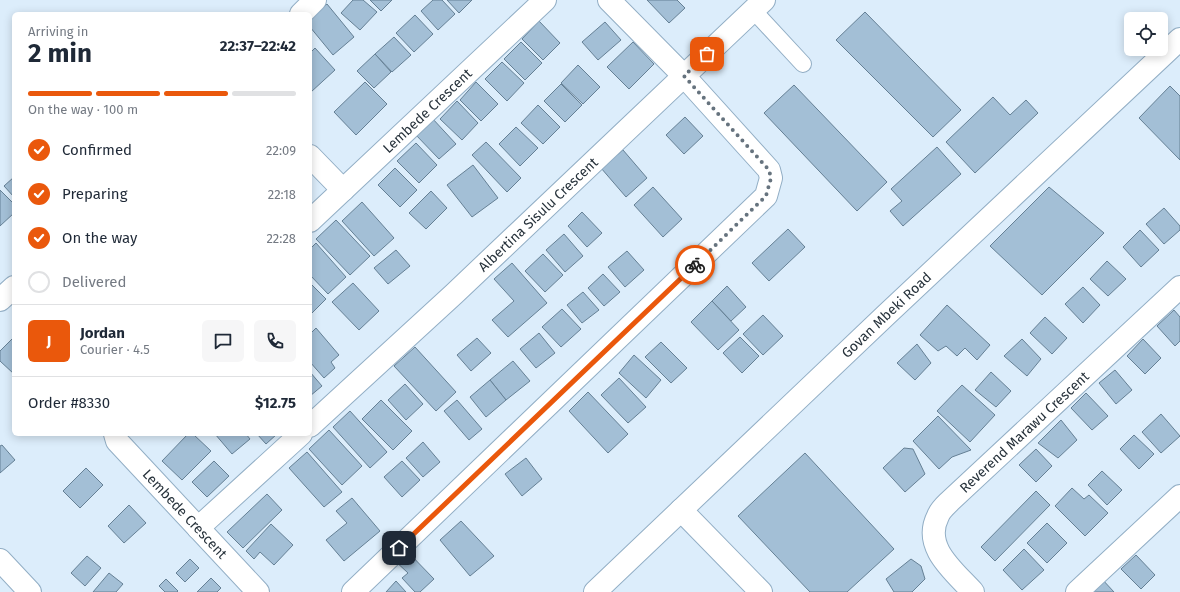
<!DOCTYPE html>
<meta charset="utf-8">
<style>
:root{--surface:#fff;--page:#f6f6f7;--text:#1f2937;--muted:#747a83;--line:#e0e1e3;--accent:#ea580c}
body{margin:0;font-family:"Fira Sans",sans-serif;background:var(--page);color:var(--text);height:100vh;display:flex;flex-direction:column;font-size:15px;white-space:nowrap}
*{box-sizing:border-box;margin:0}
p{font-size:13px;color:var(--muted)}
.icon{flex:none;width:22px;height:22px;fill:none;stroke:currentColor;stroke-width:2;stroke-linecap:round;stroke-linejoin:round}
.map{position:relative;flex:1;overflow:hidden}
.drawer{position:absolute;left:12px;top:12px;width:300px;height:424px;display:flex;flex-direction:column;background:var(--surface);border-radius:6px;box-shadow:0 2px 10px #0003}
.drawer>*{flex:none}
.tools{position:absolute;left:1124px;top:12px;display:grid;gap:8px}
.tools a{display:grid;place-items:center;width:44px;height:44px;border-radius:6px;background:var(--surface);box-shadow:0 2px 10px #0003;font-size:20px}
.pin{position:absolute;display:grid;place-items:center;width:34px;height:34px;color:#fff;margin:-17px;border-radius:8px;box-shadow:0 2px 6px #0006}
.courier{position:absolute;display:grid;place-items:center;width:40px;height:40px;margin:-20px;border:3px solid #ea580c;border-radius:50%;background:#fff;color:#222;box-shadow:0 1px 5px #0007}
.head em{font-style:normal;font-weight:700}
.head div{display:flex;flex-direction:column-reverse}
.head{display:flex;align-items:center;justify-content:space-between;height:68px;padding:0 16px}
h1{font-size:26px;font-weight:700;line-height:30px}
.bar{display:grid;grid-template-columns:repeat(4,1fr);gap:6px 4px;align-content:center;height:48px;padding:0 16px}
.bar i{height:5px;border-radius:3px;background:var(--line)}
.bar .current{background:var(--accent)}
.bar p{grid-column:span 4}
.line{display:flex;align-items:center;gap:10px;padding:0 16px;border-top:1px solid var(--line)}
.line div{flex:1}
.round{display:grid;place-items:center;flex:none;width:42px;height:42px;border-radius:6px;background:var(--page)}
ol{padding:0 16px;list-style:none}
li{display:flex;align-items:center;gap:12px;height:44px}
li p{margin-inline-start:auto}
li .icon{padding:4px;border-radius:50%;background:var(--accent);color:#fff;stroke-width:4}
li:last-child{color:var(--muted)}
li i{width:22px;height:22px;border:2px solid var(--line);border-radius:50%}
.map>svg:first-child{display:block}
.building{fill:#a3bfd6;stroke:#658095}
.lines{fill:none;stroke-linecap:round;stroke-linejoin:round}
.service-casing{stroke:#92aec5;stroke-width:18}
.minor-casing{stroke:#92aec5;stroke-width:24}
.service{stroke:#fff;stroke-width:16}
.minor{stroke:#fff;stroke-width:22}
.done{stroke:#66737e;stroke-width:4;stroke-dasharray:0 7.2}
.route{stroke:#ea580c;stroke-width:5}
.labels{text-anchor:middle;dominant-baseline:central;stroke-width:4;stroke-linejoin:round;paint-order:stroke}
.street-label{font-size:14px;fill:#27323b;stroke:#fff}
</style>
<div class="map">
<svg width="1180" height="592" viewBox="0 0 1180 592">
<rect width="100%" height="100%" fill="#dcedfb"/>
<g class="building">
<polygon points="353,0 363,0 377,12 360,30 341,13"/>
<polygon points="370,0 392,0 381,11"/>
<polygon points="433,0 442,0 455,14 438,30 421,11"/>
<polygon points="447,0 472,0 459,13"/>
<polygon points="647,0 677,0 685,8 669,23"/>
<polygon points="327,4 354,37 333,55 310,27 310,19"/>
<polygon points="865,12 961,110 933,137 836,40"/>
<polygon points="415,15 433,34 414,52 396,33"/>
<polygon points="539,21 560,43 543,60 522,39"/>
<polygon points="605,22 621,40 598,60 582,42"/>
<polygon points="394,37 411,55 392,72 375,54"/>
<polygon points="521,42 542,63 525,80 504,59"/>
<polygon points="633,42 654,64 629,89 607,67"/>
<polygon points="315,48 335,70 311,92 310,53"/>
<polygon points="375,54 391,72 374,88 357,71"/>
<polygon points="502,62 524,83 507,101 485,79"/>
<polygon points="578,65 600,87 583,104 561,83"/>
<polygon points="365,82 387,104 356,135 334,112"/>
<polygon points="476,82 498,104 481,121 460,100"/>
<polygon points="561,84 582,105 565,122 544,101"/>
<polygon points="794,85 887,182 857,211 764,113"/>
<polygon points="1170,86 1180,96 1180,160 1139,118"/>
<polygon points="993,97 1010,115 1026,100 1038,113 975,173 946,142"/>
<polygon points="457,101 478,123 462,140 440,119"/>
<polygon points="538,105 560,127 543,144 521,123"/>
<polygon points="685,117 703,136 684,154 666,135"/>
<polygon points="432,118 456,144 439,159 415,134"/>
<polygon points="516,127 538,148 520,166 499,144"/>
<polygon points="486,142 521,178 507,192 472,155"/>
<polygon points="416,143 437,165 419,183 397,161"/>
<polygon points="937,147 961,174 903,226 890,211 902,201 891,189"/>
<polygon points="623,150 647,178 626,197 601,168"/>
<polygon points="473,165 498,198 472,217 447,185"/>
<polygon points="395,168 417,190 400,207 378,185"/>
<polygon points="14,177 14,197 4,186"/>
<polygon points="653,187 682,219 663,237 634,205"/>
<polygon points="1049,187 1104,233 1042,295 990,246"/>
<polygon points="0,190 14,204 14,213 0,226"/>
<polygon points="431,191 447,208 426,229 409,213"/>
<polygon points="362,202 394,238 374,256 342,221"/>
<polygon points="1164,208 1180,226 1180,230 1164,244 1146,224"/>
<polygon points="582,212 602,233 587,247 568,226"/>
<polygon points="336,220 370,256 350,275 316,239"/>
<polygon points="788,229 805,247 769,281 752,263"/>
<polygon points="1140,230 1159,250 1141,267 1123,247"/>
<polygon points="564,234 583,256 565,272 546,250"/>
<polygon points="316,243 346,277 328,294 310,275 310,249"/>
<polygon points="396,250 410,266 388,284 374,268"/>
<polygon points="627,251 644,270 625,287 608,267"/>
<polygon points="543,254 563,275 545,292 525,271"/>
<polygon points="1107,261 1126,279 1108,296 1090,279"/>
<polygon points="512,263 547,303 508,337 492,320 514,301 494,279"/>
<polygon points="603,274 620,292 604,306 588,288"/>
<polygon points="310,283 326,299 310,315"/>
<polygon points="353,283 379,311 359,330 332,302"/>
<polygon points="727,286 746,307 731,321 712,301"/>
<polygon points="1083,287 1100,305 1083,323 1065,304"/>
<polygon points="583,292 599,310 582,323 567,305"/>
<polygon points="712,301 739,330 718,350 691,322"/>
<polygon points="947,305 990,345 977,360 965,348 957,356 946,346 938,351 920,335"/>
<polygon points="562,309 581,329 561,347 542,327"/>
<polygon points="1174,310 1180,317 1180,341 1175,346 1157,326"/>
<polygon points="763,315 783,336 763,355 743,334"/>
<polygon points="1045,317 1067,338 1052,354 1030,333"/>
<polygon points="316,328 339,355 331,362 335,368 324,378 310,362 310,334"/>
<polygon points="539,333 555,353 536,368 520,349"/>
<polygon points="14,337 14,374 0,361 0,351"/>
<polygon points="740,337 759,356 742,373 723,353"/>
<polygon points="477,338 491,353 471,371 457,355"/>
<polygon points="1022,339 1041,359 1027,376 1004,356"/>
<polygon points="1143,339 1161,358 1145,374 1127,356"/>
<polygon points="661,342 687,368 671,383 645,357"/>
<polygon points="917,344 931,363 915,380 897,363"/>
<polygon points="415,347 456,392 436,411 394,366"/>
<polygon points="634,355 661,380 646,398 619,373"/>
<polygon points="513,361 530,381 506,400 490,380"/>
<polygon points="1115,370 1132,390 1116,404 1099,383"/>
<polygon points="310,372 322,386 310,396"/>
<polygon points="991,372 1011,391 996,407 975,390"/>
<polygon points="619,378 646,407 628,423 601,395"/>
<polygon points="490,380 506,400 486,417 470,397"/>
<polygon points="405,384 423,404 406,420 388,400"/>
<polygon points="962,385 995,415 970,442 937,411"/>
<polygon points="588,392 628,434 608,453 569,411"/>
<polygon points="1086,393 1108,416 1092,430 1071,408"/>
<polygon points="381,400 412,431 393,450 362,419"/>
<polygon points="457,400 482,429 469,440 444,411"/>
<polygon points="350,411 387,452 370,468 333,427"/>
<polygon points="1161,414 1180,436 1161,453 1142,432"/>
<polygon points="938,416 971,450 952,457 939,469 913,441"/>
<polygon points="1061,420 1077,440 1058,458 1038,443"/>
<polygon points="329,430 362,466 342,485 309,449"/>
<polygon points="188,434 193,434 211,451 182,480 162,461"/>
<polygon points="215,434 246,434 250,439 232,454"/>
<polygon points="257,434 277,434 266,444"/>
<polygon points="1134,435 1154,454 1139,469 1120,449"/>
<polygon points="423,442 440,462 423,477 406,458"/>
<polygon points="2,445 15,460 0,473 0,446"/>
<polygon points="904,448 913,449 925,474 905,492 883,468"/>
<polygon points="1036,449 1052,466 1036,482 1019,465"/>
<polygon points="307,452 342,492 324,507 289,468"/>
<polygon points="805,453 894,549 847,592 810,592 738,516"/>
<polygon points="526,458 542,479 522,496 505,474"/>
<polygon points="214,461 229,476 207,497 192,482"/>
<polygon points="402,461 420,480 402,497 384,477"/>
<polygon points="86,468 103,485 80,508 63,491"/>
<polygon points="1102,471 1122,490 1107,505 1088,485"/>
<polygon points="1072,488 1084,499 1089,495 1108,513 1085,536 1055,506"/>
<polygon points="1036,491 1050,505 995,561 981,547"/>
<polygon points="267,494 282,510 243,548 227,532"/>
<polygon points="352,498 380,531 344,561 326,540 347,523 336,511"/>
<polygon points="129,505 146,523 124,543 108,526"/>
<polygon points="461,521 494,556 470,576 440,540"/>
<polygon points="1047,523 1067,543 1047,563 1027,543"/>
<polygon points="271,524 293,545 274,565 260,552 254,559 246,551"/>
<polygon points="404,548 434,579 420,592 415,592 402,578 408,573 393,559"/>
<polygon points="1024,549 1044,570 1022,590 1003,570"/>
<polygon points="1136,555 1155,575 1141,589 1121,569"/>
<polygon points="87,556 101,568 85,586 71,573"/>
<polygon points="190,559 199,568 185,582 176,573"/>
<polygon points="911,559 921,566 925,579 912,592 894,592 886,579"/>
<polygon points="109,573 123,584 116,592 93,592"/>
<polygon points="211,578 221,588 217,592 197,592"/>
<polygon points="1101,578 1114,592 1087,592"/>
<polygon points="166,579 178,591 177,592 165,592 159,586"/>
<polygon points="396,581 406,592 386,592"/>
</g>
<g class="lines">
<g class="service-casing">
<polyline id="service" points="753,10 803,64"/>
</g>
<g class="minor-casing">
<g id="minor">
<polyline points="301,14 315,0"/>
<polyline points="310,156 343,190"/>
<path id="s1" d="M310,221L545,0"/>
<polyline points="0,300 14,287"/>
<path id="s2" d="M310,426L454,294L764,0"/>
<path id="s3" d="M115,434L117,441L258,592"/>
<polyline points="681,510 761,592"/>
<polyline points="198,528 301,434"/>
<polyline points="0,560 30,592"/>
<polyline points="353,592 766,196 771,178 769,170 684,76 609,0"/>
<path id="s4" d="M595,592L886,315L1180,39"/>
<path id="s5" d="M973,592C954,571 922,547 938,516C940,510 946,505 950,501L1180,287"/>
<polyline points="1077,592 1180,496"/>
</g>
</g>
<use href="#service" class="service"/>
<use href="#minor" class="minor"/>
</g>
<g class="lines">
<polyline class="done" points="695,265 766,196 771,178 769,170 684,76 707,54"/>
<polyline class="route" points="399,548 695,265"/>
</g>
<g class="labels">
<g class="street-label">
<text stroke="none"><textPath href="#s1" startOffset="161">Lembede Crescent</textPath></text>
<text stroke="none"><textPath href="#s2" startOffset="311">Albertina Sisulu Crescent</textPath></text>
<text stroke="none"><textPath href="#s4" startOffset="402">Govan Mbeki Road</textPath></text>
<text stroke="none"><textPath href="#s5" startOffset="211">Reverend Marawu Crescent</textPath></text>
<text stroke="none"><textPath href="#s3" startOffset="107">Lembede Crescent</textPath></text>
</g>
</g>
</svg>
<div class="tools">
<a><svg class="icon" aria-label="locate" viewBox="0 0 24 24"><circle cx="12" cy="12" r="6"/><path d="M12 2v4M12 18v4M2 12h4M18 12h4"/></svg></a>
</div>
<div class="pin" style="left:707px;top:54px;background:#ea580c"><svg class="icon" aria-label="bag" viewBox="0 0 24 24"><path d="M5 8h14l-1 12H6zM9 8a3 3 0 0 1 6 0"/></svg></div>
<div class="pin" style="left:399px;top:548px;background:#1f2937"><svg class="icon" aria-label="home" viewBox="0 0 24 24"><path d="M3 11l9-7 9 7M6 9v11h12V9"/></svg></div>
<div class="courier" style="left:695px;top:265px"><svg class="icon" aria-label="bike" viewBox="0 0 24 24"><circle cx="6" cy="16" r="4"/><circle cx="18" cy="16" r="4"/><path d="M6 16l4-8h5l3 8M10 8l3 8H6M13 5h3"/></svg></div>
<section class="drawer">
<div class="head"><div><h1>2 min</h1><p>Arriving in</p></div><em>22:37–22:42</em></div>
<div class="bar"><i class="current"></i><i class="current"></i><i class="current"></i><i></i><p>On the way · 100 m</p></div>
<ol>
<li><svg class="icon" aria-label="check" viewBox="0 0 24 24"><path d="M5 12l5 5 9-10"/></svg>Confirmed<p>22:09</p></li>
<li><svg class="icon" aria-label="check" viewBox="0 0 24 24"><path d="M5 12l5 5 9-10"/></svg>Preparing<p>22:18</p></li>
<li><svg class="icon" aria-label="check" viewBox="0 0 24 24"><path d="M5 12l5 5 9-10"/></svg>On the way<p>22:28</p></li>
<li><i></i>Delivered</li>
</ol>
<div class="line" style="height:72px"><b class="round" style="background:var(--accent);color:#fff">J</b><div><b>Jordan</b><p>Courier · 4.5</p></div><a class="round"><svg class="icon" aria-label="chat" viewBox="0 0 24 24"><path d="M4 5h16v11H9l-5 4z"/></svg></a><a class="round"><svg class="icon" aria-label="phone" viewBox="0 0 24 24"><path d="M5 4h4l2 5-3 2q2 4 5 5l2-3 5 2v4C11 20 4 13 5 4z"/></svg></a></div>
<div class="line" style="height:52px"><div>Order #8330</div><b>$12.75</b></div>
</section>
</div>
